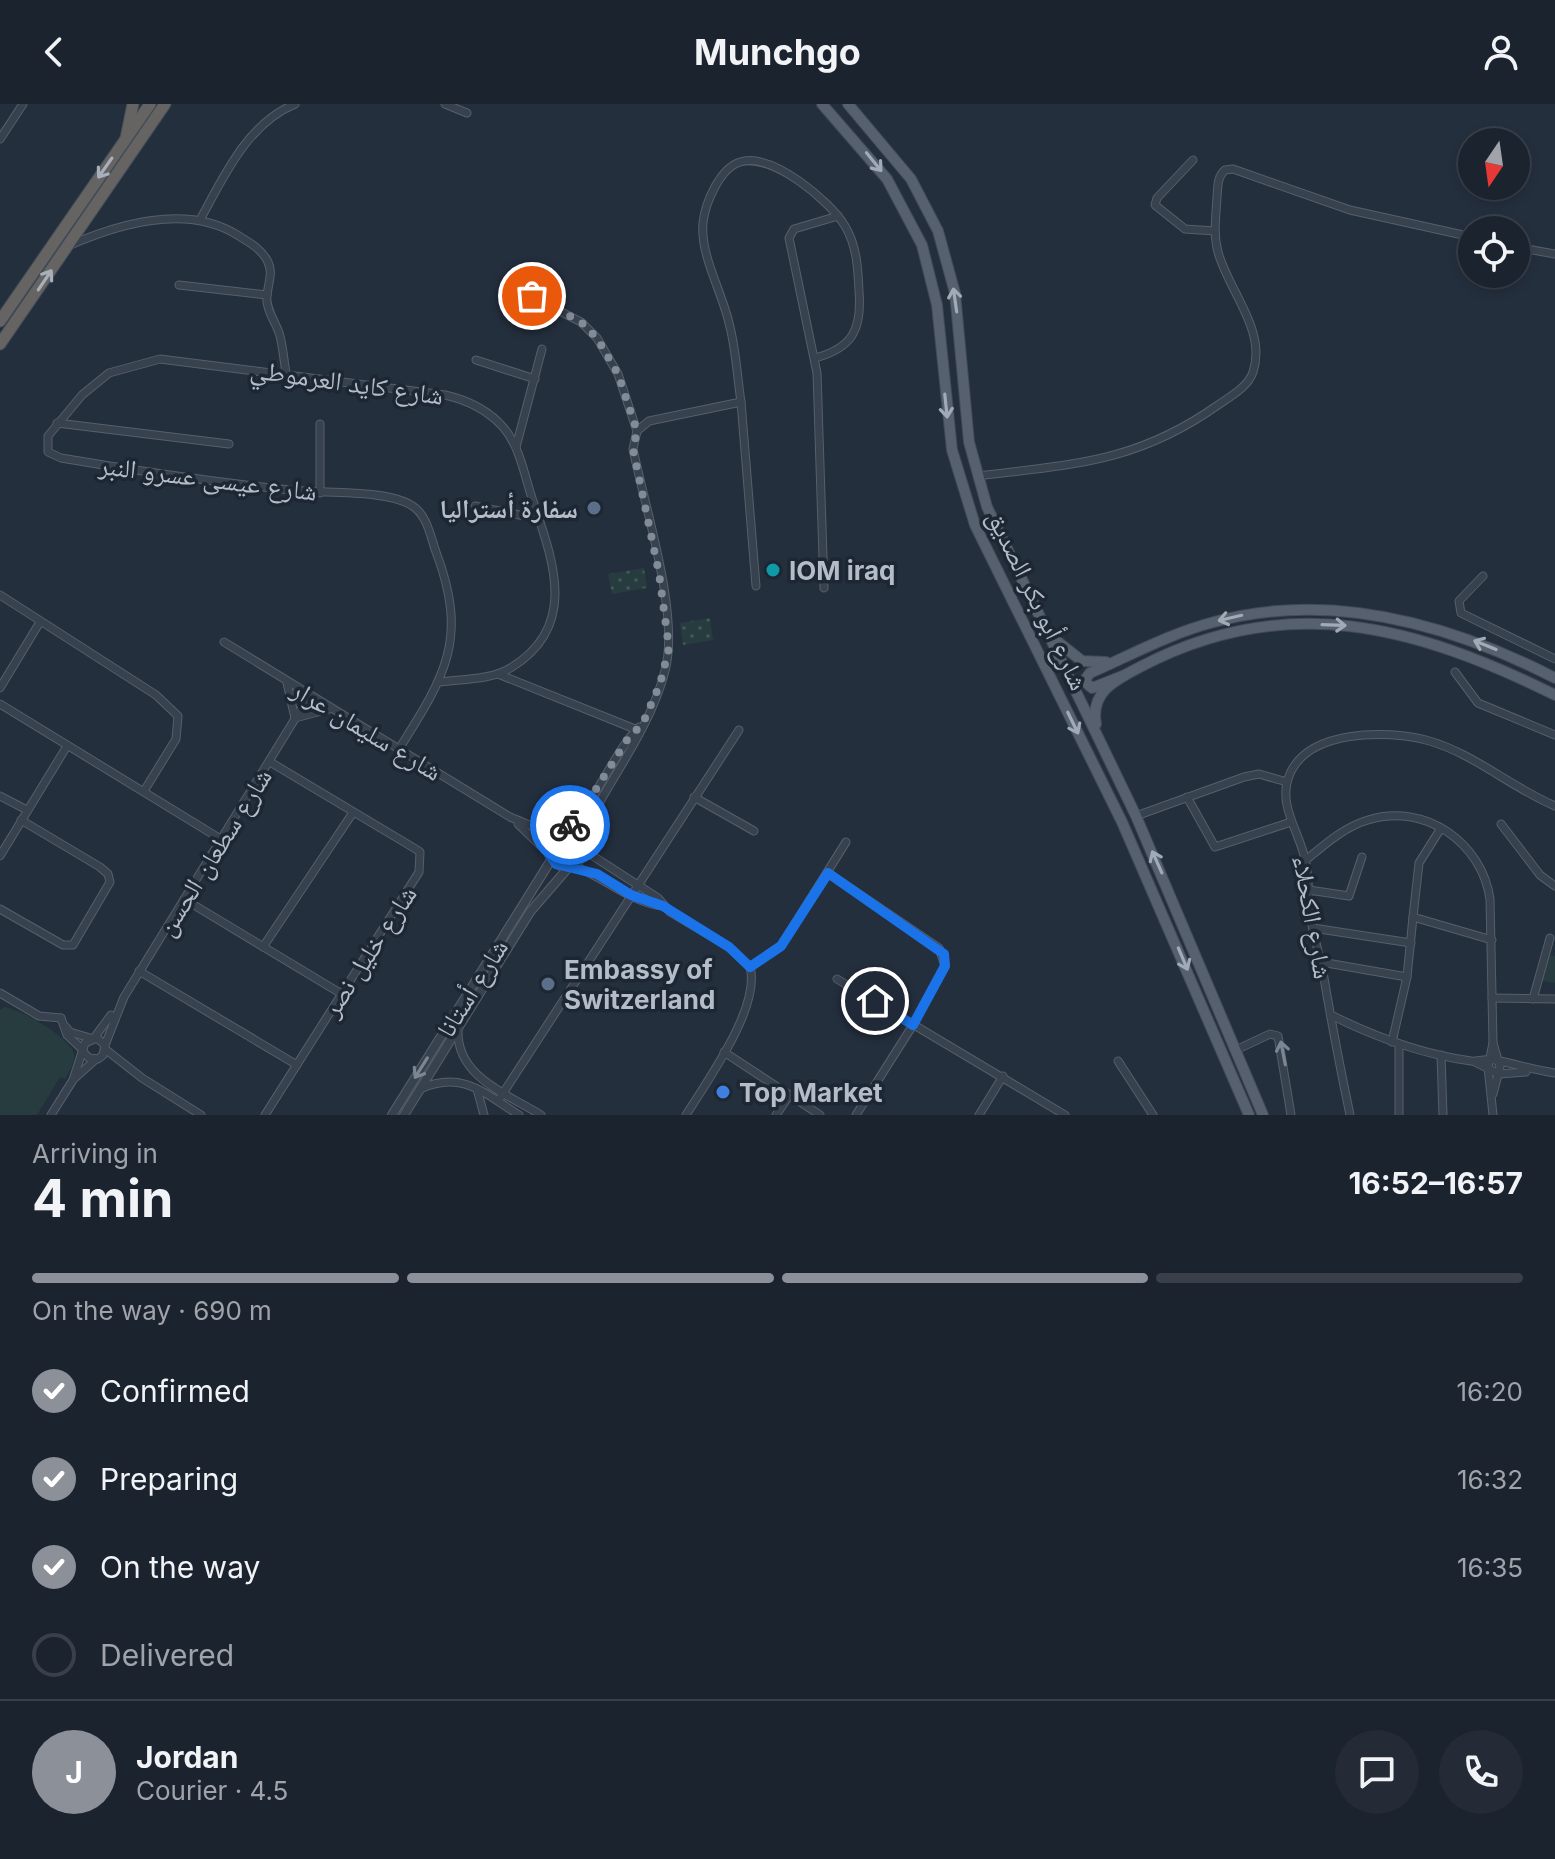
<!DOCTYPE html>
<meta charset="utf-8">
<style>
:root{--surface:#1b232e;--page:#242b36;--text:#f1f3f6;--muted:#a0a4aa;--line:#39404a;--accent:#8c9099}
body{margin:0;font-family:Inter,"Noto Naskh Arabic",sans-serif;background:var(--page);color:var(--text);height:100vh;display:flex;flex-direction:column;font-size:30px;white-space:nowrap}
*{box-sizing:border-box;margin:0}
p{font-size:26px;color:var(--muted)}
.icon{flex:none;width:44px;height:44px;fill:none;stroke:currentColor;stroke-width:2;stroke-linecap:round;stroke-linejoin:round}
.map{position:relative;height:1011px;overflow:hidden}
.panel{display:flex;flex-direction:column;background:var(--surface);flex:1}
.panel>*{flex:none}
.needle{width:52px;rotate:193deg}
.tools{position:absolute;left:1458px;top:24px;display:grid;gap:16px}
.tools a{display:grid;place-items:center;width:72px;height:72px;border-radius:50%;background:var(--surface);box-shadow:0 4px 12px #0003,0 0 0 2px var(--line);font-size:40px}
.pin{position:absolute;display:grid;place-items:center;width:68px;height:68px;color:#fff;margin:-34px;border:4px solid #fff;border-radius:50%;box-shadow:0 2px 8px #0007}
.courier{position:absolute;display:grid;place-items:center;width:80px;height:80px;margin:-40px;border:6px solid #1a73e8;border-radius:50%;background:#fff;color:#222;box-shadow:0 2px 10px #0007}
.overview em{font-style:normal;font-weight:700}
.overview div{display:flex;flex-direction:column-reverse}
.overview{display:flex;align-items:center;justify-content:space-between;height:136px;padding:0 32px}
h1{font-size:52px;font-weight:700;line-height:60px}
.bar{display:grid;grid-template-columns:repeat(4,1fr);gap:12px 8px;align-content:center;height:96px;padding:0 32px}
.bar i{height:10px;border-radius:6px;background:var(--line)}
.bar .selected{background:var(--accent)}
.bar p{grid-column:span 4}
.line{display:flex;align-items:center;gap:20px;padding:0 32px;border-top:2px solid var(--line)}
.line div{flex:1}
.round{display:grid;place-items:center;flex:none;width:84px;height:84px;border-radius:42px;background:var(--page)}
ol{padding:0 32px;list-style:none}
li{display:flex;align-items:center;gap:24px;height:88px}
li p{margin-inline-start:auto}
li .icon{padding:8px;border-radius:50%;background:var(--accent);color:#fff;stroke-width:4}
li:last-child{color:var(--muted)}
li i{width:44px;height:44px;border:4px solid var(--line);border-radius:50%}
header{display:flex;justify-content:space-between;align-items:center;height:104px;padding:0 32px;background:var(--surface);font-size:36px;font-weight:700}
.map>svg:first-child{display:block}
.grass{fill:url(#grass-dots)}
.park{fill:#263c3f}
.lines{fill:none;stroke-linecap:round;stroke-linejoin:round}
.minor-casing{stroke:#565f6c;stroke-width:9}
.tertiary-casing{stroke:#565f6c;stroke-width:10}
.primary-casing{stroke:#414a57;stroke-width:12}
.trunk-casing{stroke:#434c59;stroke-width:13}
.minor{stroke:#38414e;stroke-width:7}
.tertiary{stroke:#38414e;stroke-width:8}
.primary{stroke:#56606e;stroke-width:10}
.trunk{stroke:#656462;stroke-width:11}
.oneway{stroke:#a1aab7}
.oneway2{stroke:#a8afba}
.oneway3{stroke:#7c8592}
.done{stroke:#828b98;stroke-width:8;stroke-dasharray:0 14.4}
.route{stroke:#1a73e8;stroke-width:10}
.service-dot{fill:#5c6f8a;stroke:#1d2633;stroke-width:3}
.culture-dot{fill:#0f9aa8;stroke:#1d2633;stroke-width:3}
.shop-dot{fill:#3f7fe0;stroke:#1d2633;stroke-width:3}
.labels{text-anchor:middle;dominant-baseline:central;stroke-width:7;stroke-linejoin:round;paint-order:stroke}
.street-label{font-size:26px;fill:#b4bcc9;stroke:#1d2633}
.poi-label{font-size:26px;font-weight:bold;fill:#b4bcc9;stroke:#1d2633;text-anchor:start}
</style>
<header><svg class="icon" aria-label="back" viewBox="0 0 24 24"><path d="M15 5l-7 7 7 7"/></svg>Munchgo<svg class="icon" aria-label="person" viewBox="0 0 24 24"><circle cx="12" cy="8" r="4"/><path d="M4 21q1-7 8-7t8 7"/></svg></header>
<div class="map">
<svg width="1555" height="1011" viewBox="0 0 1555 1011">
<defs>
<pattern id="grass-dots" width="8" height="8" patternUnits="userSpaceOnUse" patternTransform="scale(2)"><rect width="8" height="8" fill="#263c3f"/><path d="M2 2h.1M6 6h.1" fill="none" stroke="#435659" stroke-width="1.8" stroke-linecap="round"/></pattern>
</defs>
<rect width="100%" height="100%" fill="#242f3e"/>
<g class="grass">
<polygon points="644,464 647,484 612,490 608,470"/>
<polygon points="710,514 713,536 683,541 680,519"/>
</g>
<g class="park">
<polygon points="1547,850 1555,852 1555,879 1538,876"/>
<path d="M4,903C20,905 72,934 74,951C75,960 69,967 65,975L60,973L37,1011H0V906Z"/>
</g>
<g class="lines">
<g class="minor-casing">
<g id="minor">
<polyline points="445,0 467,9"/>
<polyline points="0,35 23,0"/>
<polyline points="1193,56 1157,94 1155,101 1185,125 1215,127"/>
<path d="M201,114C224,72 248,19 295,0"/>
<path d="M68,142C120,119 188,99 239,132C250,139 260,144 267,156C274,169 268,178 267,192C265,205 277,220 280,232C283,244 284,257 286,269"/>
<polyline points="1516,143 1555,150"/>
<polyline points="179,181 267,191"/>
<path d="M516,185L581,218L597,234L618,270L637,327L633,345C645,404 680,511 665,567C650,625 611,673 585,725L584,740"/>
<polyline points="476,256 535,275"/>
<path d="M741,298C737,271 736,245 729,219C722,188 700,151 703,119C705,99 720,64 740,58C772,48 830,97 845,122C857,142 858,165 859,187C862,225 853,244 815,254"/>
<polyline points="57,319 229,340"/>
<polyline points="320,320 320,389"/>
<polyline points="637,327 649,317 741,298 756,482"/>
<polyline points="516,343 542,245"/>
<path d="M978,372C1073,360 1136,359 1218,301C1231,292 1248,283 1253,268C1267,226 1228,186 1218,148C1213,130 1216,112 1217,93C1218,82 1217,73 1225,66L1233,65L1350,106L1472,133"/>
<polyline points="475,402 539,415"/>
<polyline points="1483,472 1459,497 1461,509 1555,555"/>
<polyline points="824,484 817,269 789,134 794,125 838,112"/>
<polyline points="0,491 156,591 178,612 176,635 144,687"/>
<polyline points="224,538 510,713 554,731"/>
<polyline points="1455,568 1478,599 1555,631"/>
<polyline points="498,570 640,627"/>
<polyline points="287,579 295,614 329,605"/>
<polyline points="0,584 40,518"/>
<polyline points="0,600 219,734"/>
<path d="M399,645C445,572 469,535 436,448C430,431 427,410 411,401C385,385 322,390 290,386C214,378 137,367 61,354L48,348V332L82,291L109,269L160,255L445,291C467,296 487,305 503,323C519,341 524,369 531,391C551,452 581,520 512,563C492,576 463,575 440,578"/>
<polyline points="0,692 27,706"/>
<polyline points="694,693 754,727"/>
<polyline points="1187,693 1215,743 1291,718"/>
<polyline points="1136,712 1244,673 1259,670 1287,678"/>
<polyline points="518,720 548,749"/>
<polyline points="1501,720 1540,771 1555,782"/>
<polyline points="1441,724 1419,759 1413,813 1492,836"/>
<circle cx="566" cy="745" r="18"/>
<path d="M561,728C596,703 609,654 639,623"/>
<path d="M585,747L658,794L670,808L729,843L750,863C761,903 707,977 686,1011"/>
<polyline points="0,752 67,642"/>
<path d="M1306,756C1324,741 1344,723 1368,716C1425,698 1482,739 1490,795L1493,939L1500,963L1493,990"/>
<path d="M574,762C604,773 631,799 663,802"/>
<polyline points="828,769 939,844 945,862 913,921 856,1011"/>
<polyline points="1309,786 1349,792 1362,753"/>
<polyline points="184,795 340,889"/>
<polyline points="0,805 63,841 73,841 110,778 108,770 100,763 21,716"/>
<polyline points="1313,824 1411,839"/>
<polyline points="263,843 352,710"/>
<polyline points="1321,858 1407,873"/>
<polyline points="750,863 781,842 846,738"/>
<polyline points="139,867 297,961"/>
<polyline points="837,875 1065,1011"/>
<polyline points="0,889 39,912 61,914"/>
<polyline points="1492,894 1555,895"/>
<polyline points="1533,895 1550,834"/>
<path d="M1331,911C1375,933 1421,950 1471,957C1479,958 1487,954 1495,956C1516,960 1533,966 1555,969"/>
<polyline points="61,914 67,931 83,946"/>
<polyline points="66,923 70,928 90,934"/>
<path d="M458,927C457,973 507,990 541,1011"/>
<polyline points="94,934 111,911"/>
<polyline points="1392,938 1407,873 1413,813"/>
<polyline points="105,941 124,893 309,592"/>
<polyline points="105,945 142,974 201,1011"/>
<polyline points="1238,945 1270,930 1278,932 1291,1011"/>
<polyline points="724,948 820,1011"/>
<polyline points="1441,951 1443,1011"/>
<polyline points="1118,957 1153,1011"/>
<polyline points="1475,958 1499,970 1526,968"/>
<polyline points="75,974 95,956"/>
<path d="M420,985C462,966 484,989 519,1011"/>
<polyline points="477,985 484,1011"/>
<polyline points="498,997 739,626"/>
<polyline points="51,1011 73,976 85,939 97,934 105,941 103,951 98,955 89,954 84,949"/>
<polyline points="265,1011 419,768 420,748 414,744 270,658"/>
<polyline points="776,1011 789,992"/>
<polyline points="979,1011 1003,972"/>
<path d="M1350,1011C1340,963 1331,916 1323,868C1319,848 1312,828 1310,808C1308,792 1309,776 1306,760C1302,731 1277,703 1289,672C1307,625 1387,626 1426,636C1474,649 1510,683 1555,702"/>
<polyline points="1399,1011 1399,940"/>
<polyline points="1493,1011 1488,963 1493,939"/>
</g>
</g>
<g class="tertiary-casing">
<g id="tertiary">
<polyline points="392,1011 551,756"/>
<polyline points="404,1011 530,808 568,764"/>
</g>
</g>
<g class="primary-casing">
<g id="primary">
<polyline points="822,0 887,75 922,141 937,201 952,346 975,421 1122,718 1249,1011"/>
<polyline points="848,0 911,75 938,127 955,189 969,338 987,403 1136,712 1263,1011"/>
<polyline points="1058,538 1082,557 1106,558"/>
<path d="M1125,571L1092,584L1084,577L1090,569C1131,551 1171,529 1214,518C1332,486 1450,520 1555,574"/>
<path d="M1096,620C1090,588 1115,576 1140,563C1286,486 1416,522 1555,591"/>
</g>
</g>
<g class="trunk-casing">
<g id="trunk">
<polyline points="126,34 133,0"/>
<polyline points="0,217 150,0"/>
<polyline points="0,240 165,0"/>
</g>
</g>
<use href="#minor" class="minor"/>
<use href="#tertiary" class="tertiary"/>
<use href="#primary" class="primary"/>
<use href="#trunk" class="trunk"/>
</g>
<defs><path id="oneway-shaft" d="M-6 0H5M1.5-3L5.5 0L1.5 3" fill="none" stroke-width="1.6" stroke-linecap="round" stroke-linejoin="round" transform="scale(2)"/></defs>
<g class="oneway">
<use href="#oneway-shaft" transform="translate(874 58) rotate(51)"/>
<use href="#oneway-shaft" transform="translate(955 196) rotate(-98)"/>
<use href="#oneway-shaft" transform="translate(946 302) rotate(84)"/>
<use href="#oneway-shaft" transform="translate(1230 514) rotate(167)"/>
<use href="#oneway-shaft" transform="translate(1334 521) rotate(2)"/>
<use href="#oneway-shaft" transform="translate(1485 541) rotate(-158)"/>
<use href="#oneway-shaft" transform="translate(1073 619) rotate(64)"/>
<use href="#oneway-shaft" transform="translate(1157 758) rotate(-114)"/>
<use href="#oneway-shaft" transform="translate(1183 855) rotate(67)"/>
</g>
<g class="oneway2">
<use href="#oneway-shaft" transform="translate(105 64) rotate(125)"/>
<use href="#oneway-shaft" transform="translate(45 176) rotate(-56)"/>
</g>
<g class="oneway3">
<use href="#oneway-shaft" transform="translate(1283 949) rotate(-101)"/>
<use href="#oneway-shaft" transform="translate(421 964) rotate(122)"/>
</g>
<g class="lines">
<polyline class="done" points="532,192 581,218 597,234 618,270 637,327 633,345 659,469 669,544 660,580 643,619 627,636 581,709 570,721"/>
<polyline class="route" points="570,721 550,736 548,749 556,760 597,770 631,791 663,802 729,843 750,863 781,842 828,769 944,850 945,862 913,921 875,897"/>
</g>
<g class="service-dot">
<circle cx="594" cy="404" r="8"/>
<circle cx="548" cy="880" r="8"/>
</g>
<circle class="culture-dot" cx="773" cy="466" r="8"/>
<circle class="shop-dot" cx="723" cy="988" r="8"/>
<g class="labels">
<g class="street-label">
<text transform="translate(347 278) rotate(8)">شارع كايد العرموطي</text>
<text transform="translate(208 374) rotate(7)">شارع عيسى عسرو النبر</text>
<text transform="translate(1038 496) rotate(64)">شارع أبو بكر الصديق</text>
<text transform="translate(367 626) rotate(31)">شارع سليمان عرار</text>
<text transform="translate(214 748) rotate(-58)">شارع سطعان الحسن</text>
<text transform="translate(1313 813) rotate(80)">شارع الكحلاء</text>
<text transform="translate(369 847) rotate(-57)">شارع خليل نصر</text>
<text transform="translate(472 884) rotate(-58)">شارع أستانا</text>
</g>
<g class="poi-label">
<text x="578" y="404" text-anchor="end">سفارة أستراليا</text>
<text x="789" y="466">IOM iraq</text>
<text x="564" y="865">Embassy of<tspan x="564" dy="30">Switzerland</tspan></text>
<text x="739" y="988">Top Market</text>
</g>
</g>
</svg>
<div class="tools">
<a><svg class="needle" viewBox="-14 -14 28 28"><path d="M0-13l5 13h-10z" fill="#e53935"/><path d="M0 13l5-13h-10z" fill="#a0a4aa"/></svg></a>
<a><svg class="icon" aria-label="locate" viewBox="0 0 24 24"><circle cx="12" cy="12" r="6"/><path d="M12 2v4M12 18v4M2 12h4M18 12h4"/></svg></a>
</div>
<div class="pin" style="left:532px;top:192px;background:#ea580c"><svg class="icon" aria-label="bag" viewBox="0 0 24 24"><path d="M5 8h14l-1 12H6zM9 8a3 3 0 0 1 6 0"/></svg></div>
<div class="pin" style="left:875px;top:897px;background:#1f2937"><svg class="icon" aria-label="home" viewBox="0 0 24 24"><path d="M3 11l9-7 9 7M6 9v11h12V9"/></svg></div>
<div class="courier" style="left:570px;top:721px"><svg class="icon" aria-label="bike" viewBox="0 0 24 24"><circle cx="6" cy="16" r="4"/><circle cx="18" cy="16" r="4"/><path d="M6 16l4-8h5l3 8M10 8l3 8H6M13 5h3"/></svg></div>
</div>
<section class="panel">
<div class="overview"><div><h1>4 min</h1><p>Arriving in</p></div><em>16:52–16:57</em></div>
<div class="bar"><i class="selected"></i><i class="selected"></i><i class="selected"></i><i></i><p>On the way · 690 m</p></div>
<ol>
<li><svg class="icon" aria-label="check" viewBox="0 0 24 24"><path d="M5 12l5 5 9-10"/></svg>Confirmed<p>16:20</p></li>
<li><svg class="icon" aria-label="check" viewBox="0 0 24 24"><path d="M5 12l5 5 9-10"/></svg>Preparing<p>16:32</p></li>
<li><svg class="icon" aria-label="check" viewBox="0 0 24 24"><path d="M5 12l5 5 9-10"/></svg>On the way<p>16:35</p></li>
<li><i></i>Delivered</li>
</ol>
<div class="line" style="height:144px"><b class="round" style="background:var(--accent);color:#fff">J</b><div><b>Jordan</b><p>Courier · 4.5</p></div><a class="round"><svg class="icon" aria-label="chat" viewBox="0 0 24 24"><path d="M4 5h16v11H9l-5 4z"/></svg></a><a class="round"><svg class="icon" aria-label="phone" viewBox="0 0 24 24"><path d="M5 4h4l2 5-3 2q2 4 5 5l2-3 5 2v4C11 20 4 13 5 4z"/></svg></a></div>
</section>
